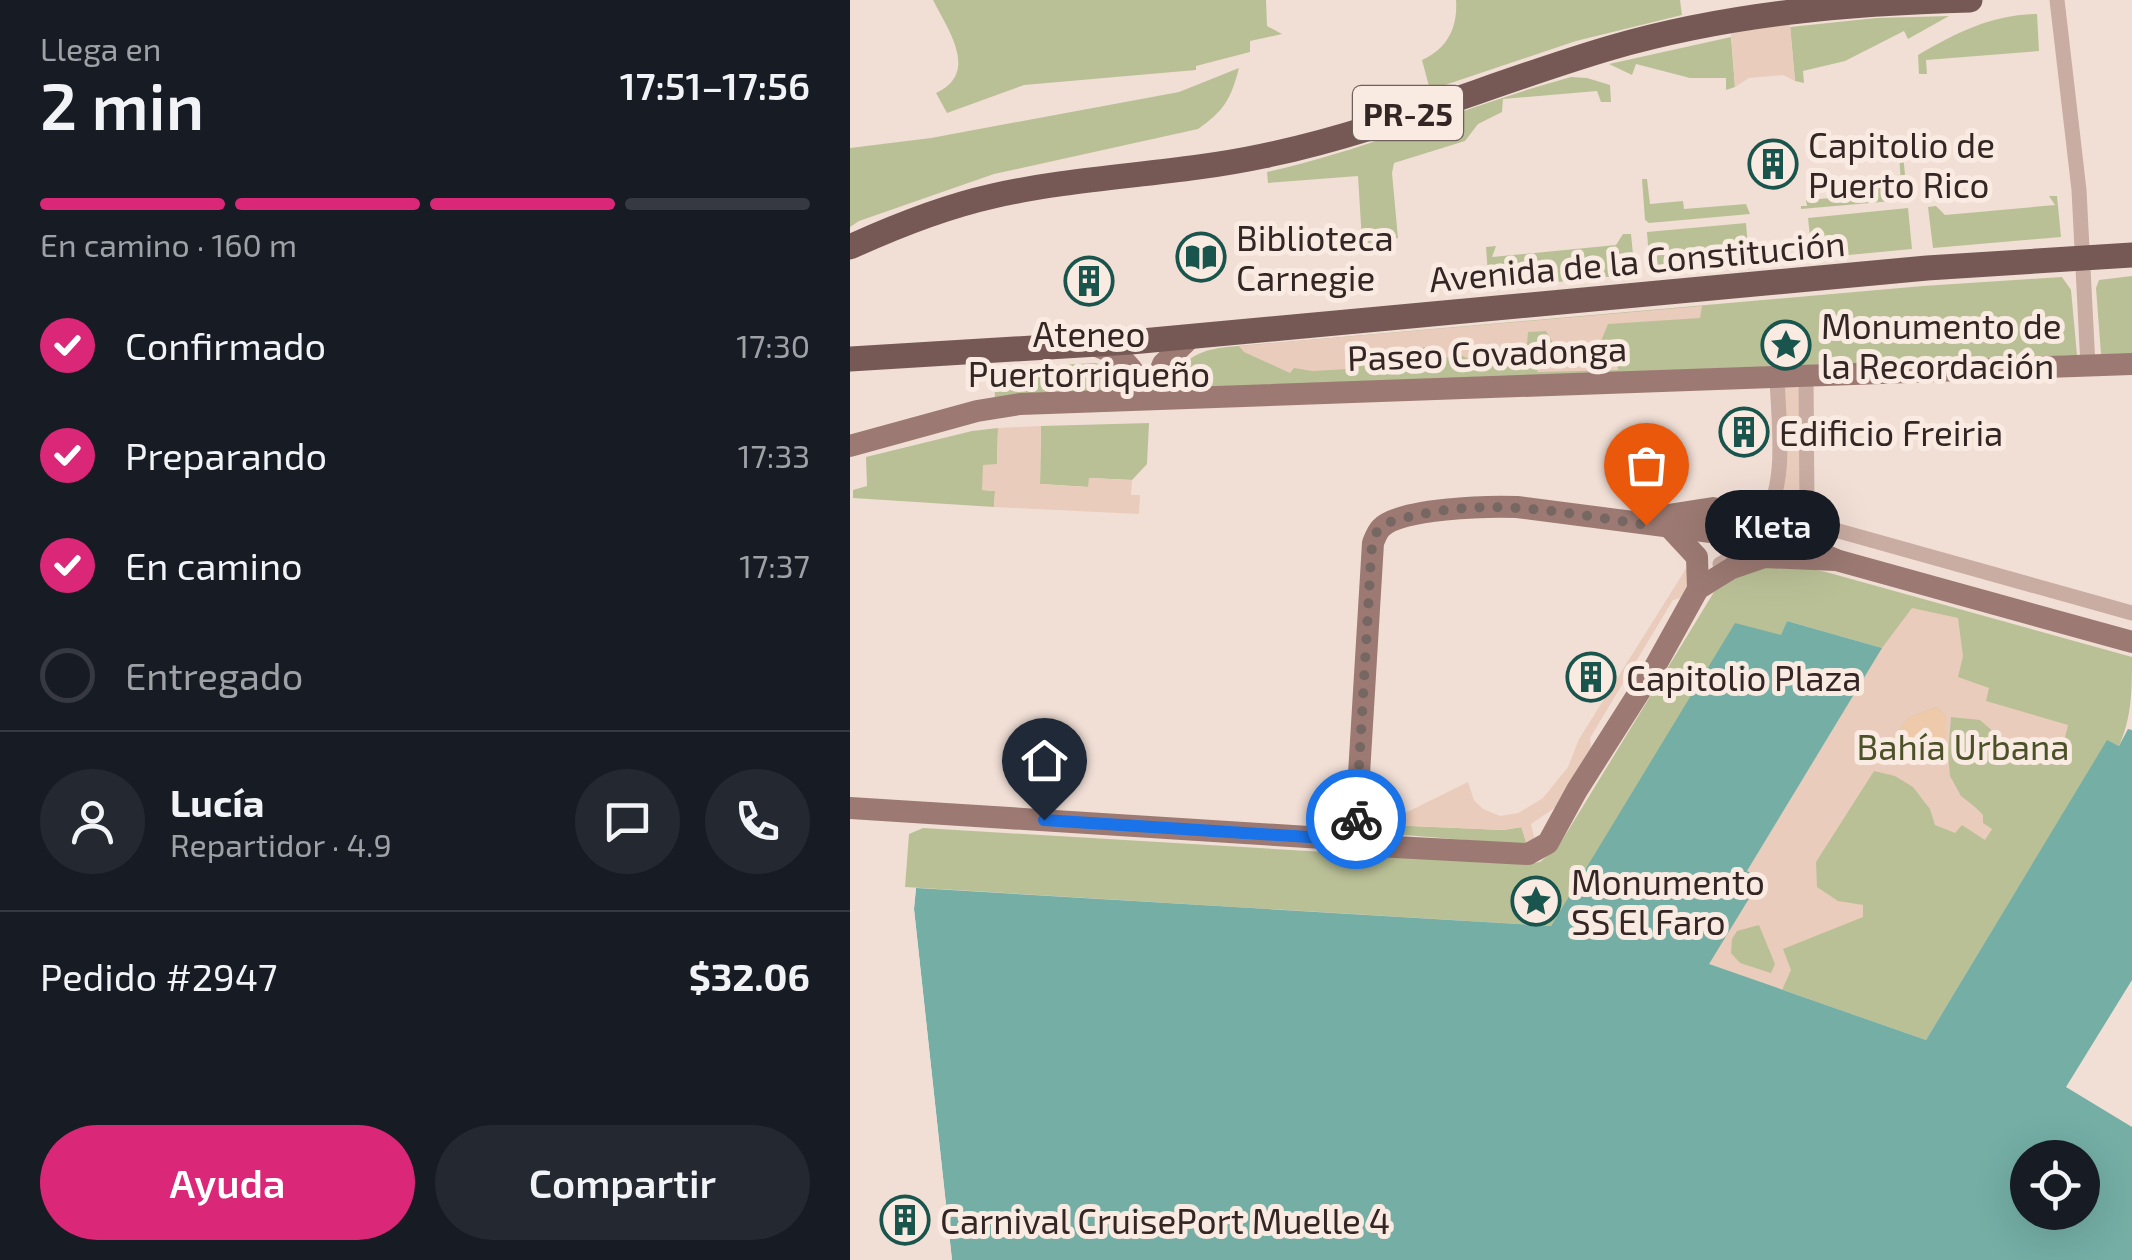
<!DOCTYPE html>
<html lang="es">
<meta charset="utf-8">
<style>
:root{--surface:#171b24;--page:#242831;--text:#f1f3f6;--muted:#9ea1a6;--line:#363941;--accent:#db2777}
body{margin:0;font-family:"Exo 2",sans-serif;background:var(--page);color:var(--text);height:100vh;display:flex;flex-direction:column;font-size:38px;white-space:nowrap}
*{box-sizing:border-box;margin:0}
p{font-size:32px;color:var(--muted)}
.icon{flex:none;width:55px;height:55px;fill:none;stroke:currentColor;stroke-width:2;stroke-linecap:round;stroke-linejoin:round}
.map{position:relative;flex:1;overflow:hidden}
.drawer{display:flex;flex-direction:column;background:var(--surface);width:850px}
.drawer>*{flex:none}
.controls{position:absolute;left:1160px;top:1140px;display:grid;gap:20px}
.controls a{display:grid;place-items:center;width:90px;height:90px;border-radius:50%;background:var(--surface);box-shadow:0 10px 40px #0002;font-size:50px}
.pin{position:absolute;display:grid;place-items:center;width:85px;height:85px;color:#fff;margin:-102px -42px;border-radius:50% 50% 50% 0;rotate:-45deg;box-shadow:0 0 10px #0007}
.pin .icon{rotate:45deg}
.courier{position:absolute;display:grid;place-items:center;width:100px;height:100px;margin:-50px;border:8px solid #1a73e8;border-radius:50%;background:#fff;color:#222;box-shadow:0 2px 12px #0007}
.bubble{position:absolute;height:70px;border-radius:35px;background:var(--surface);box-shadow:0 10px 40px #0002;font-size:32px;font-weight:600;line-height:70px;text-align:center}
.head em{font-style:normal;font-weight:600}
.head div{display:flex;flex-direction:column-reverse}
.head{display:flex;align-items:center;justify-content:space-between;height:170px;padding:0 40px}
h1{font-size:65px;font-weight:600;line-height:75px}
.bar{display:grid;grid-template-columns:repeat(4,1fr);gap:15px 10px;align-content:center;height:120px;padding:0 40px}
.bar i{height:12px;border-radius:8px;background:var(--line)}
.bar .active{background:var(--accent)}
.bar p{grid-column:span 4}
.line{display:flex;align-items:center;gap:25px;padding:0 40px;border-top:2px solid var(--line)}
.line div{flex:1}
.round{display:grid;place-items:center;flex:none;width:105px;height:105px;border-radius:52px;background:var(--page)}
ol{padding:0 40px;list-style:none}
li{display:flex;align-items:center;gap:30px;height:110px}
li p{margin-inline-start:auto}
li .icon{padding:10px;border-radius:50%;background:var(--accent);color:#fff;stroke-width:4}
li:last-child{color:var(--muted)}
li i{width:55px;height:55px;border:5px solid var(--line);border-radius:50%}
.button{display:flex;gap:20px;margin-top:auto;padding:20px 40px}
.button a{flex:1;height:115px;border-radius:60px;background:var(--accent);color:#fff;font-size:40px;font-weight:600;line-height:115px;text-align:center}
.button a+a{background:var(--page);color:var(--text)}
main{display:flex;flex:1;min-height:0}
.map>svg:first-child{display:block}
.green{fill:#bac096}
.sand{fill:#eec9aa}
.plaza{fill:#eaccbc;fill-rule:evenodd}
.water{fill:#74aea5;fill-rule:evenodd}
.pier{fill:#f1dfd6}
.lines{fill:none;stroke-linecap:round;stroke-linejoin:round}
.street{stroke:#c9aca2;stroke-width:15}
.secondary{stroke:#9c7a73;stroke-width:22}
.primary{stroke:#765955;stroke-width:25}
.done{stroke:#766762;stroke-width:10;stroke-dasharray:0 18}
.route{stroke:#1a73e8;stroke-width:12}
.labels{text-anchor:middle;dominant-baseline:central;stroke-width:10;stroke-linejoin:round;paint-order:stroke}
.shield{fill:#f9eae2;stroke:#6e615d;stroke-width:2.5}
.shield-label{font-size:32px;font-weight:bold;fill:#332624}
.poi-label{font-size:35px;fill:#332624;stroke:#f9eae2;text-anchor:start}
.street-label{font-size:35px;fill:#332624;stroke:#f9eae2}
.park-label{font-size:35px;fill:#4b5228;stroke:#f9eae2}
</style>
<main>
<section class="drawer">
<div class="head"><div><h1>2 min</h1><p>Llega en</p></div><em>17:51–17:56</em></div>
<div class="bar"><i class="active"></i><i class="active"></i><i class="active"></i><i></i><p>En camino · 160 m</p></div>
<ol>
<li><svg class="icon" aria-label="check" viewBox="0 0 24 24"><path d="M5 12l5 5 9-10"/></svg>Confirmado<p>17:30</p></li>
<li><svg class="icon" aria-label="check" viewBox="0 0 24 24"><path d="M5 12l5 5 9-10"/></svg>Preparando<p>17:33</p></li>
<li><svg class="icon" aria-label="check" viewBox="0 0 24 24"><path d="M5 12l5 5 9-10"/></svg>En camino<p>17:37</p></li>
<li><i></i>Entregado</li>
</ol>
<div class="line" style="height:180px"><a class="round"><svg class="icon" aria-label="person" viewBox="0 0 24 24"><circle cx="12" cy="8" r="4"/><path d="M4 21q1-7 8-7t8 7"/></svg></a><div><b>Lucía</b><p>Repartidor · 4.9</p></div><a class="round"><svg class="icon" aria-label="chat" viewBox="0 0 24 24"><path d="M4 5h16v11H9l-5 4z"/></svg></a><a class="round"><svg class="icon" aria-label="phone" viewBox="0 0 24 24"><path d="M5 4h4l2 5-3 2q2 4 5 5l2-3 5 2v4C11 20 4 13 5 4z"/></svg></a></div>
<div class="line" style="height:130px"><div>Pedido #2947</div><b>$32.06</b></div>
<div class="button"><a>Ayuda</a><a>Compartir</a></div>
</section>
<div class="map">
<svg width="1282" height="1260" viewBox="0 0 1282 1260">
<rect width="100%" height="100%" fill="#f1dfd6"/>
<g class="green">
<path d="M83,0H416L417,26L432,34L400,41V52L346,66V70L174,85L97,113L86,93C130,73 98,30 83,0Z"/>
<path d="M606,0H830L832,15L726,41L580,90L572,60C597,49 608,28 606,0Z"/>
<path d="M1187,14L1189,51L1076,60L1077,74H1069L1068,55C1108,32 1141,15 1187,14Z"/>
<polygon points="1099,16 1058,39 1054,31 995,61 953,71 954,83 945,81 940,27 1026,18"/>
<polygon points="881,37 885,87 876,90 876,78 840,78 786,64 782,75 759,64"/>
<path d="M389,68C381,99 374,111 348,129L144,174L9,221L0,227V148L81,138L329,92Z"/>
<path d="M721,77L737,78L760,85L761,102H751L747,91L653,99L652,112L628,124L615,141L544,163L542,173L548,238L543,239L544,246L520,248L512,241L508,176L418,183L417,172C521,149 618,105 721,77Z"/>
<polygon points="1049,153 1053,153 1057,197 1054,200 951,209 951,206 957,206 956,200 1020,195 1020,187 1051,184"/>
<polygon points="792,179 797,179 800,204 833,201 834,209 896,204 900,214 799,223 795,220"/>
<polygon points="1199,196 1207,196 1211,237 1083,248 1078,207 1086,206 1095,215 1205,205"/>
<polygon points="1058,208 1062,249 967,258 962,254 958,218"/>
<polygon points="896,223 899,259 896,263 800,271 797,232"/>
<polygon points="773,234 781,234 785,274 639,289 636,247 646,246 642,257 766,245"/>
<polygon points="1282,276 1282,355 1254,356 1251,354 1246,288 1249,280"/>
<path d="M1212,277L1221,290L1227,355L326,389L321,384C332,359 349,350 376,347L1073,286Z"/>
<polygon points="246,363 279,381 281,389 145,401 144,368"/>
<polygon points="299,423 297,464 282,480 240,478 239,487 190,484 191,426"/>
<polygon points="148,428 147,465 133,490 145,491 144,507 3,498 3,490 17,486 16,457 122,431"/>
<path d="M940,565L976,572L1282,657C1282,690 1282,717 1269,746L1257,741L1076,1040L859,964L897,872L1032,648L937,621L931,636L737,869L701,926L55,887L59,834L73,828L677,864L690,862L708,847L864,592L902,568Z"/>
<polygon points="538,825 653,830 672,827 677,845 554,835 538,839"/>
</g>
<path class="sand" d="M1086,707L1095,714C1097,728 1099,742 1089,753L1055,759L1036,748L1058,718Z"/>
<g class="plaza">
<polygon points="940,24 945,81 933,75 899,78 885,87 881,33"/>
<polygon points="852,306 850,318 758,324 749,346 727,342 706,348 696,331 678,332 677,345 655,353 651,347 630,358 619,359 604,352 600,358 576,354 575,347 498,369 462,371 444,368 440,373 394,352 389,346"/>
<polygon points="727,344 759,354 769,370 687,372 697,356 706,350"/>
<polygon points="947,386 949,389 955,517 926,511 931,504 933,484 933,387"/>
<polygon points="191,426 190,484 238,487 239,478 282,480 281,495 290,495 289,514 144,507 145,491 132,490 133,465 147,464 148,428"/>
<polygon points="837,567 841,578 834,597 823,600 740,738 741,747 706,807 681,824 685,841 677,845 671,827 653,830 539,825 538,839 529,838 529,824 518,823 520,783 527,775 527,782 547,817 618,782 624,800 633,809 650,816 668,813 693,798 718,767 729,739"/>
<path d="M1062,608L1108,618L1113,656L1108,677L1139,688L1136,701L1218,725L1214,742L1199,753H1181L1153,740L1130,720L1101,717L1098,754L1100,776L1111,796L1125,807L1133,815V823L1142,829L1135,840L1112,825L1105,833L1085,825L1080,809L1063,787L1045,776L1024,771L966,862L967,887L988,901L1013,905V917L933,949L941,970L932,990L859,964L910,879L897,872L1032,648ZM1086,707L1095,714L1096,723L1095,744L1089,752L1055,759L1036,748L1058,718ZM909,925L925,964L921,973L890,963L881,953L882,939L887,931Z"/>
</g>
<path class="water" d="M937,621L1032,648L897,871L911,879L859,964L1076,1040L1257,740L1269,746L1278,729L1282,730V980L1216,1087L1282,1127V1260H102L64,909L66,888L701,926L885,623L931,635ZM1178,1158H1232V1212H1178Z"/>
<polygon class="pier" points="61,888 66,888 64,909 102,1260 97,1260 59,910"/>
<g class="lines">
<g class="street">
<polyline points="1207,0 1229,190 1238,366"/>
<polyline points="956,375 957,507 961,524"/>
<path d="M927,377C928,417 938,482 915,516L940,518L996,533L1282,613"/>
<polyline points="870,564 934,529 957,525"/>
</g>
<g class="secondary">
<path d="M244,345C279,358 282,368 299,399"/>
<polyline points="299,399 313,364 341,337"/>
<polyline points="0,446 127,411 170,404 1282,364"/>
<polyline points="799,518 863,508 915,516"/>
<polyline points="821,529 847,557 848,589"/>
<polyline points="0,808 505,840 526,846 678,854 698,843 727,790 802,672 848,589 882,568 914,557 986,560"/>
<path d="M505,840L523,543C525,538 527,532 531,528C550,508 639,506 667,507L915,539L960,548L986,560L1282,642"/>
</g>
<g class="primary">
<path d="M0,247C46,226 94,207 143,196C231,176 324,175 413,156C531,132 644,82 760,48C877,14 999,3 1120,0"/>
<polyline points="0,359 281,342 1077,268 1282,255"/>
</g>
</g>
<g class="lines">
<path class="done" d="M506,819L520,576C521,562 520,542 528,530C536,521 553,518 564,516C641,497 719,513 796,525"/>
<polyline class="route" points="194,820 505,840 506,819"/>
</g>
<defs>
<g id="building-ring" transform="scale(2.5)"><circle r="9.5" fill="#f9eae2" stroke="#1a554d" stroke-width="1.5"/><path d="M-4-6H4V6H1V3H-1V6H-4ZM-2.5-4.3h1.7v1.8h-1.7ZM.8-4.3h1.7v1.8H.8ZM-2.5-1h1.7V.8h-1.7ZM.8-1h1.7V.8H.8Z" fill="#1a554d"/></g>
<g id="library-ring" transform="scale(2.5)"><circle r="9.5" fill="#f9eae2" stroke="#1a554d" stroke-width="1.5"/><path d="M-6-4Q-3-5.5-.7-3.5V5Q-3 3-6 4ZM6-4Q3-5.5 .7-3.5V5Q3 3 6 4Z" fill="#1a554d"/></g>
<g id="sight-ring" transform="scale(2.5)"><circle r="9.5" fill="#f9eae2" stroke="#1a554d" stroke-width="1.5"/><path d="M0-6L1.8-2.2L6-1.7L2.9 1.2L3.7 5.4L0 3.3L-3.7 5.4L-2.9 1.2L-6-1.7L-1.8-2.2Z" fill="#1a554d"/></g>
</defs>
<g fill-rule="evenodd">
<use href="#building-ring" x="923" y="164"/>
<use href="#library-ring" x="351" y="257"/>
<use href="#building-ring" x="239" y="281"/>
<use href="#sight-ring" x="936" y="345"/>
<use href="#building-ring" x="894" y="432"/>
<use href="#building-ring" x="741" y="677"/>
<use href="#sight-ring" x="686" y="901"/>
<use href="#building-ring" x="55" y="1220"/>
</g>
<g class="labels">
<rect class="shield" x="503" y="86" width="110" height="54" rx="8"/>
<g class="shield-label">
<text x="558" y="113">PR-25</text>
</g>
<g class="poi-label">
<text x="958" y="144">Capitolio de<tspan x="958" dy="40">Puerto Rico</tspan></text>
<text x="386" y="237">Biblioteca<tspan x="386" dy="40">Carnegie</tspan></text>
<text x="971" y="325">Monumento de<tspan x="971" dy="40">la Recordación</tspan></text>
<text x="239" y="333" text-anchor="middle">Ateneo<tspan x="239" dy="40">Puertorriqueño</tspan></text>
<text x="929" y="432">Edificio Freiria</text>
<text x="776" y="677">Capitolio Plaza</text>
<text x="721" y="881">Monumento<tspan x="721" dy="40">SS El Faro</tspan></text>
<text x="90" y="1220">Carnival CruisePort Muelle 4</text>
</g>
<g class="street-label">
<text transform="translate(787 260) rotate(-5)">Avenida de la Constitución</text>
<text transform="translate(637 352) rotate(-2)">Paseo Covadonga</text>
</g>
<g class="park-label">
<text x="1113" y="746">Bahía Urbana</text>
</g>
</g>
</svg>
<div class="controls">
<a><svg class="icon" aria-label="locate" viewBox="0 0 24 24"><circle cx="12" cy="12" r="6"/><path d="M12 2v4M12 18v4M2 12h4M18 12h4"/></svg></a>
</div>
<div class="pin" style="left:796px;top:525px;background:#ea580c"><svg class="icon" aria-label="bag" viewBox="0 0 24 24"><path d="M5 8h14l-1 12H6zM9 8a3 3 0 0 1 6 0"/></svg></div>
<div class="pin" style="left:194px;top:820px;background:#1f2937"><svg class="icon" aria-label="home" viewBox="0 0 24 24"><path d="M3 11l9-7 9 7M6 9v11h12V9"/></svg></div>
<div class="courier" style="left:506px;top:819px"><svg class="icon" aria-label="bike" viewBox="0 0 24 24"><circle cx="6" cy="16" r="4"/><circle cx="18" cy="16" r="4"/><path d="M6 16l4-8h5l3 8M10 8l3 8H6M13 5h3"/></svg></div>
<div class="bubble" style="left:855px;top:490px;width:135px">Kleta</div>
</div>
</main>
